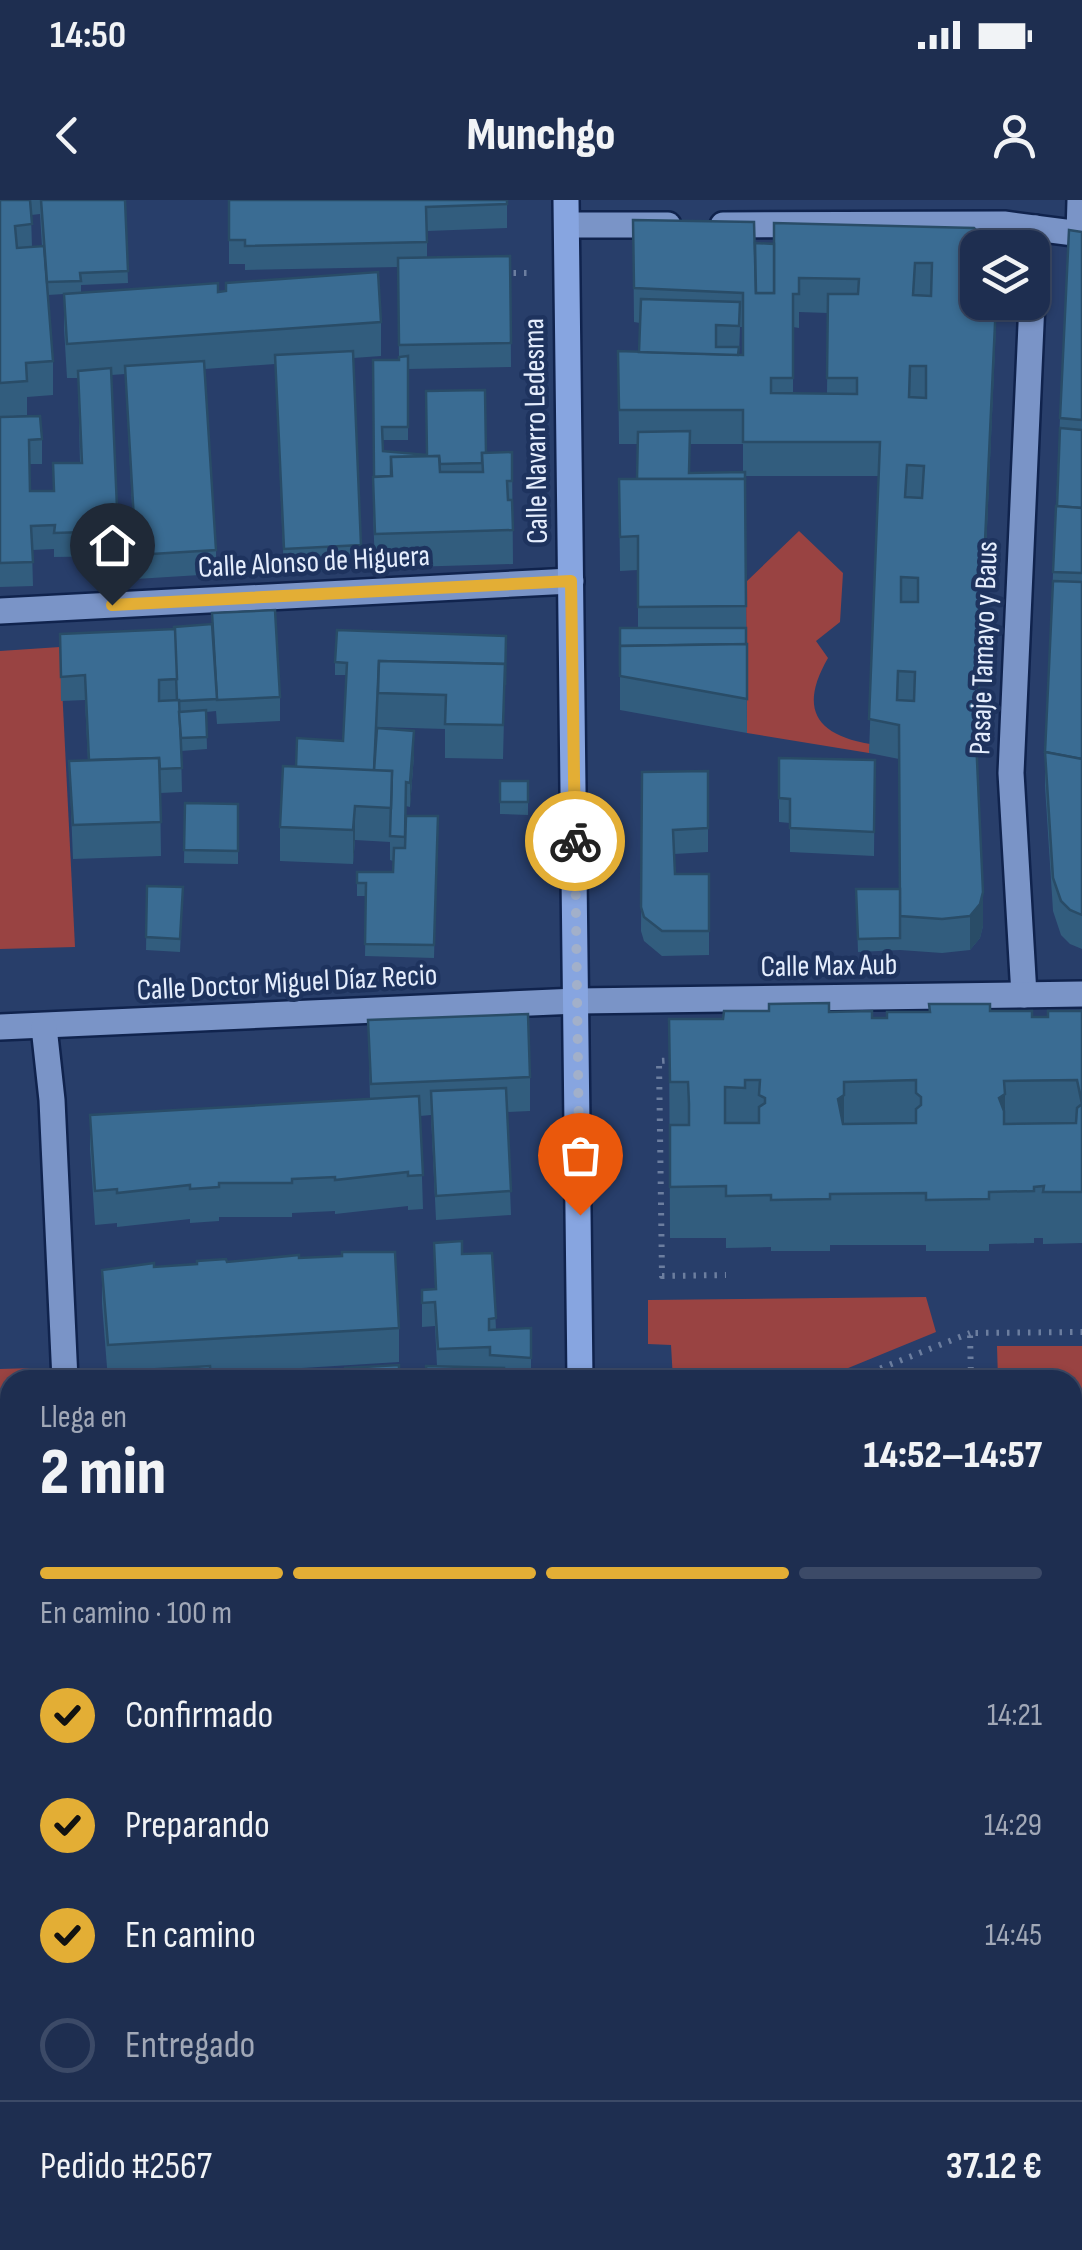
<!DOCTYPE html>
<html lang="es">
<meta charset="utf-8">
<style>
:root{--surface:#1e2e50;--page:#263657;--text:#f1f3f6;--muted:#a1a8b7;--line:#3c4a67;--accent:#e3ae35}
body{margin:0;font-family:"Sofia Sans Condensed",sans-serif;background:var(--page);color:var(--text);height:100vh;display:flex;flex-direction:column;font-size:38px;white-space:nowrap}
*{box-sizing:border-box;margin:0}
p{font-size:32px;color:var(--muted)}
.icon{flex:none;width:55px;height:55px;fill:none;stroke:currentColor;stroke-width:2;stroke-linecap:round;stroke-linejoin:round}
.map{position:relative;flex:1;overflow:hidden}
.drawer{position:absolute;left:0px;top:1170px;width:1082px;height:880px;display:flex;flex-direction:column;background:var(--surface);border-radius:30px 30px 0 0;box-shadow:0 2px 8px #0004,0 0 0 2px var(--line)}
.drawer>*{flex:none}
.controls{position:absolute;left:960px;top:30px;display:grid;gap:20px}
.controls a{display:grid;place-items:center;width:90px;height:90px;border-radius:20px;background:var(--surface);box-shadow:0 2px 8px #0004,0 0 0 2px var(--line);font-size:50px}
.pin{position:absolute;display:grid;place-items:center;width:85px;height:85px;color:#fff;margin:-102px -42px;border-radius:50% 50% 50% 0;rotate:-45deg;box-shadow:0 0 10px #0007}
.pin .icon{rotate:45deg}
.courier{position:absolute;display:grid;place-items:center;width:100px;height:100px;margin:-50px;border:8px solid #e3ae35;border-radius:50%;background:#fff;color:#222;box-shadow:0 2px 12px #0007}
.summary em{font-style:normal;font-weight:800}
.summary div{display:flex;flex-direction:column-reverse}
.summary{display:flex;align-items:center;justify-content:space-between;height:170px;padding:0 40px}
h1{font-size:65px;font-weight:800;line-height:75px}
.bar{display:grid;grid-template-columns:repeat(4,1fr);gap:15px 10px;align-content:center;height:120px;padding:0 40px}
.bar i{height:12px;border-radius:8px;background:var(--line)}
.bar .active{background:var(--accent)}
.bar p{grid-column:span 4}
.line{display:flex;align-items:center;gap:25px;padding:0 40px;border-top:2px solid var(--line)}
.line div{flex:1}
ol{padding:0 40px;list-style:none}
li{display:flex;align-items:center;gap:30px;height:110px}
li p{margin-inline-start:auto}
li .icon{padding:10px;border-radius:50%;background:var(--accent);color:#111;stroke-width:4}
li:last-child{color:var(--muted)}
li i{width:55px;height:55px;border:5px solid var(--line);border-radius:50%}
.status{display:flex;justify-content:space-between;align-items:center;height:70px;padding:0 50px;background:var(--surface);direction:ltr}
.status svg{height:28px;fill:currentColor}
header{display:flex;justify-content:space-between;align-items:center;height:130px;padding:0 40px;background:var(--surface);font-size:45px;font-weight:800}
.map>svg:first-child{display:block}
.green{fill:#994342}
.park{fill:url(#park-tufts)}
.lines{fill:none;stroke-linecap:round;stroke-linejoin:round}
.minor-casing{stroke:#10234d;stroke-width:30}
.major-casing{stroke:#10234d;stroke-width:30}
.path{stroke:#6c7e9f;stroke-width:6;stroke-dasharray:2.5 8;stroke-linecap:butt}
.minor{stroke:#7a94c7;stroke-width:25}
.major{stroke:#87a5e0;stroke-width:25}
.wall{fill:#325d7e;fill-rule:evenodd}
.shaded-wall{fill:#294c67}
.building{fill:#3a6c93;stroke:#294c67;stroke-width:2.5;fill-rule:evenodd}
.done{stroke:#a2b0ca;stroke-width:10;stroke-dasharray:0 18}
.route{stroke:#e3ae35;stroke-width:12}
.labels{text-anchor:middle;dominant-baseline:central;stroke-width:9;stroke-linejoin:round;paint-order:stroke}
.street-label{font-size:30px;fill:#e4edfd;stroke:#1e335e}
</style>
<div class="status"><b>14:50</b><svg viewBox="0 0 49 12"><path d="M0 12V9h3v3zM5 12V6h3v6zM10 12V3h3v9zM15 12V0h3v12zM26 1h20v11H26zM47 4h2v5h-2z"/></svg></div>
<header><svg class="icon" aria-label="back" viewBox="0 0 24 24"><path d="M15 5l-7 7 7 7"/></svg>Munchgo<svg class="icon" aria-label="person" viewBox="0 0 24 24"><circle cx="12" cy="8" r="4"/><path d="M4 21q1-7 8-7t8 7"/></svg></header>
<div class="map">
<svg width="1082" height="2050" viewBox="0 0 1082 2050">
<defs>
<pattern id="park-tufts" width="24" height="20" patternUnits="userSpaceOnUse" patternTransform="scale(2.5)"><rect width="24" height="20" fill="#994342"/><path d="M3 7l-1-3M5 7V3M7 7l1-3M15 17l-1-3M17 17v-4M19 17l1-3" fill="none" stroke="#a75e5e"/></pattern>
</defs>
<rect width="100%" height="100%" fill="#283e6a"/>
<g class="green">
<path d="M799,331L843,373L840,422L816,441L828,458C799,508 815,535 870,544L869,553L747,533L746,382Z"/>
<polygon points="60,447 75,747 0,749 0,451"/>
<polygon points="926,1097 936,1132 819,1180 673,1180 671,1145 648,1144 648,1100"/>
<polygon points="997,1146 1082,1146 1082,1297 1073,1297 1072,1180 998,1180"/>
<polygon points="0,1721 10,1721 10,2040 503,2040 503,2050 0,2050"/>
</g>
<polygon class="park" points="33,1168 34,1180 10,1180 10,1303 0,1303 0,1169"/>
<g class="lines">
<g class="minor-casing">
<g id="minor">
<polyline points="567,25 668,25"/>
<polyline points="723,25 1004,24 1082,34"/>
<polyline points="1079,34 1080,0"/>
<polyline points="1032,80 1035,28"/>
<polyline points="0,411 571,381"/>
<polyline points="1024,795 1011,573 1032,102"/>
<polyline points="0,827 577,801 1082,794"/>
<polyline points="44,827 52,900 65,1180"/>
<polyline points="1072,1629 1082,1629"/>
<polyline points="0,1646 10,1646"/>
</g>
</g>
<g class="major-casing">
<g id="major">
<polyline points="566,0 580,1180"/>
<polyline points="599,2040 599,2050"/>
</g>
</g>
<g class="path">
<polyline points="503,73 530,73"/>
<polyline points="675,860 659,861 662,1076 726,1075"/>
<polyline points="851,1180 970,1133"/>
<polyline points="971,1180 970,1133 1082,1132"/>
<polyline points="0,1211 10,1210"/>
<polyline points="1072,1309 1082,1309"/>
<polyline points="1072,1799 1082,1799"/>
</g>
<use href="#minor" class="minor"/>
<use href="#major" class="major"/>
</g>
<g class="wall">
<path d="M0,0H125L128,83L81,85V93L218,92L381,122V156L353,158L361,369L284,373L275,164L205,169L216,350V374L136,379L125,174L111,175L118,356L54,357V349L32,350L33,386L0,387V217L42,239V264H29L30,291H53L80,263L78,178H67L64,128V94L48,95L53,161V195L27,197V215L0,217ZM40,14L42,47H32L31,15Z"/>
<polygon points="229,0 507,0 507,28 427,31 427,58 510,56 511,167 408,169 408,240 383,240 383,251 427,255 512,252 513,364 375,368 373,311 373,160 399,160 398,67 245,70 245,64 229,64"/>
<path d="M633,20L755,43L774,44L974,28L997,102L977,555L983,726L980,738L970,750L942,753L900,750L858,752L856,689H900L899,559L869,553L879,276H745L747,533L620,510V428H638V370L620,371L619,279H637L638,244H619L618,151L639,152L640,123L634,122ZM799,112L828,113L827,193H793V127L799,128ZM740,127H743V155H739ZM690,244H743V272L689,273Z"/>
<polygon points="1082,32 1082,749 1070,744 1061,735 1053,711 1045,586 1045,552 1060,218"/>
<polygon points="60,434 280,497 280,521 217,524 216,511 206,512 207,549 181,551 182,592 160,593 161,656 73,659 69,561 88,560 85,500 61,501"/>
<polygon points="506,436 503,559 445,558 445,529 378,527 378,518 378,528 414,555 410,607 406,606 406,616 438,616 434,758 365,756 366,696 357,696 357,672 393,672 393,661 390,660 390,642 355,640 353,664 280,661 280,627 296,567 343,541 346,475 335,475 335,462"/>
<polygon points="779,558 875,560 874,656 790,652 790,623 779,622"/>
<polygon points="708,571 708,652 674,654 675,674 709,674 709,755 662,756 644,741 641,731 642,572"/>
<polygon points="500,581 528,581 528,615 500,614"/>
<polygon points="185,603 238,604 238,664 184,663"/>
<polygon points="147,686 183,687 180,752 146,750"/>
<polygon points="990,811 1032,817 1048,817 1082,811 1082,1043 1043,1044 1043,1038 1034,1038 1034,1043 989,1044 989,1051 926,1051 926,1045 830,1045 830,1051 771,1051 771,1047 726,1048 726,1038 670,1038 669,819 723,819 829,812 872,818 887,818"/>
<polygon points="368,820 530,877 530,911 507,912 511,1015 436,1020 431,915 420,916 423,1009 408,1010 408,1006 335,1014 335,1011 292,1013 292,1017 219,1017 219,1021 190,1023 190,1019 117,1027 117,1023 95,1025 90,949 90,915 370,899"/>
<polygon points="434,1043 462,1054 492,1053 496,1129 531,1128 531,1180 426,1180 437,1166 435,1126 422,1127 422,1090 435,1089"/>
<polygon points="299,1058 399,1128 399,1162 108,1180 102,1104 102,1070"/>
<rect x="0" y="1289" width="10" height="251"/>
<rect x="1072" y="1316" width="10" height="239"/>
</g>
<g class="shaded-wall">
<polygon points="996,102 997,102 976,572 976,538"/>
<polygon points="414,531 414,555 410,607 410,583"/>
<polygon points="355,606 355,640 353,664 353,630"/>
<polygon points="983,692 983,726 980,738 970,750 970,716"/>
<polygon points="844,882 844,946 838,899"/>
<polygon points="1005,894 1005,946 999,898"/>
</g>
<g class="building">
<polygon points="0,0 30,0 32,24 15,26 17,48 44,46 53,161 26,163 27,181 0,183"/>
<polygon points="41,0 125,0 128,71 80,73 81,81 47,82"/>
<polygon points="229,0 507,0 507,4 426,7 427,42 245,46 245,40 229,40"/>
<path d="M633,20L754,22L756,93H774V23L974,28L995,48H978V102H996L976,538L983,692L980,704L970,716L942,719L900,716L899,525L869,519L880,242H743V210H619L618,151L743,155V93L634,88ZM915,63H932L931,96L913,95ZM799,78L859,79L858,94H828L827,178H857V194L771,193V178H793V94H799ZM910,166H926V198L909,197ZM907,265L924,266L922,298L905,297ZM901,377L918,378V402H901ZM898,471L915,472L914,501L897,500Z"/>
<polygon points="1069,30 1082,32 1082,220 1060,218"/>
<polygon points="755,43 774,44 774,93 756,93"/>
<polygon points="510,56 511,143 399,145 398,58"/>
<polygon points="378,72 381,122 67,144 64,94 218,83 218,92 226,91 226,83"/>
<polygon points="641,99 740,102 739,126 716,125 716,147 739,147 738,155 639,152"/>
<polygon points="353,151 361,345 284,349 275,155"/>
<polygon points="408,156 408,227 382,227 383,251 427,255 426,191 485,190 486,253 482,253 482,263 440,264 439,256 391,257 391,276 374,277 373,160 399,160 399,157"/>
<polygon points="204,161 216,350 136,355 125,166"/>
<polygon points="111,168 118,331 54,333 55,325 31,326 33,362 0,363 0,217 40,216 42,239 29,240 30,291 54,291 53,263 82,263 78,171"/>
<polygon points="1060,228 1082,230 1082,308 1057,306"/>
<polygon points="690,231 689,273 745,272 745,279 637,279 638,232"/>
<polygon points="512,252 512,281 507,281 508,300 512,300 513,330 375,334 373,277 392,276 391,257 439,256 440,272 483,272 482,253"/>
<polygon points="619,279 745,279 746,406 638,407 638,336 620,337"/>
<polygon points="1056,306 1082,308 1082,373 1053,372"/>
<polygon points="1053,381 1082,382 1082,559 1045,552"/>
<polygon points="275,410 280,497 217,500 212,413"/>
<polygon points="212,424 217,499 179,501 177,500 174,427"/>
<polygon points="620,428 746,428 746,444 620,446 620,466"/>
<polygon points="175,429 177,479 159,480 159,501 179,500 182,568 160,569 159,558 89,560 85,475 61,477 60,434"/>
<polygon points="337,430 506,436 505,485 505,464 379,461 374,571 296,567 297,538 343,541 347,463 335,462"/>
<polygon points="747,444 747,499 620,476 620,446"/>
<polygon points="379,461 505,464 503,525 445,524 446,495 378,493"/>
<polygon points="206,510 207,537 181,538 179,512"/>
<polygon points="377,528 414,531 410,583 406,582 405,637 390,636 392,571 374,571"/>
<polygon points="1045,552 1082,559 1082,715 1070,710 1061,701 1053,678"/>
<polygon points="159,558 161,622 73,625 69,561"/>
<polygon points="779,558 875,560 874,632 790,628 790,599 779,598"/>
<polygon points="283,566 392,571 391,608 355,606 353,630 280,627"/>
<polygon points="708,571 708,628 673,630 675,674 709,674 709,731 662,731 644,717 641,707 642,572"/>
<rect x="500" y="581" width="28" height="21"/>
<polygon points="185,603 238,604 238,651 184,650"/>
<polygon points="406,616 438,616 434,745 365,744 366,683 357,683 357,672 393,672 394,648 405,648"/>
<polygon points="147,686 183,687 180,739 146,737"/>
<polygon points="856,689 900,689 900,738 858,739"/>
<path d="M829,803V812L872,811V818H887V812H930L929,804H990V811H1032V817H1048V811H1082V992H1043L1044,986L1034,987V991L989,992V999L926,1000V993L830,994V999L771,1000V995L726,996V986L670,987V925H689V904L688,882H670L669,819H723L724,811H769V804ZM745,880H760L759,895L765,898V903L759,907V923H725V887L745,888ZM916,880V893L921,897V905L916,909V923L843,924L838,899L844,895V882ZM1077,880L1082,904L1077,908L1076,923L1004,924V911L999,898L1005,894L1004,881Z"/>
<polygon points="528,814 530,877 371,884 368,820"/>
<polygon points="506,888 511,991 436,996 431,891"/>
<polygon points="419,896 423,975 408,976 408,972 335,980 335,977 292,979 292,983 219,983 219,987 190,989 190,985 117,993 117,989 95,991 90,915"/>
<polygon points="462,1041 462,1054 492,1053 496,1118 489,1119 489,1130 531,1128 531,1158 490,1155 490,1147 438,1149 435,1102 422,1103 422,1090 436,1089 434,1043"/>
<polygon points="342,1052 395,1052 399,1128 108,1145 102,1070 154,1063 154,1067 197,1064 197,1061 226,1059 227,1062 299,1055 299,1058 342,1056"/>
<polygon points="399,1165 399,1180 346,1180 345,1168"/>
<polygon points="210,1166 211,1180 108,1180 108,1172"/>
<polygon points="426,1166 504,1168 504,1180 427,1180"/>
<rect x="0" y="1289" width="10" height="199"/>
<rect x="1072" y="1316" width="10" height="72"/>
<polygon points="1077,1401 1082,1401 1082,1419 1076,1419"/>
<rect x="1072" y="1432" width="10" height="71"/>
<polygon points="1082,1892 1082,2050 657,2050 657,2040 1072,2040 1072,1893"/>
</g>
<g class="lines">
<polyline class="done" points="575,641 580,1015"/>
<polyline class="route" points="112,405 571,381 575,641"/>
</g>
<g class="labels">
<g class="street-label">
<text transform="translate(536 231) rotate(-91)">Calle Navarro Ledesma</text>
<text transform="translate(314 362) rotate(-3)">Calle Alonso de Higuera</text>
<text transform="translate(984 448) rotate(-88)">Pasaje Tamayo y Baus</text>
<text transform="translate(829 766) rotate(-1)">Calle Max Aub</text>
<text transform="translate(287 783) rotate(-3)">Calle Doctor Miguel Díaz Recio</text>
</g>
</g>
</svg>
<div class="controls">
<a><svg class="icon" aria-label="layers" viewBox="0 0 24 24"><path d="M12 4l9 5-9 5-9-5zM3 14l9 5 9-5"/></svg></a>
</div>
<div class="pin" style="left:580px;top:1015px;background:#ea580c"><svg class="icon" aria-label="bag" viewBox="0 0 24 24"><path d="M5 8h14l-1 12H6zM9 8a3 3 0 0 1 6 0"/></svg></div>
<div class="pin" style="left:112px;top:405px;background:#1f2937"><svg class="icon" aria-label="home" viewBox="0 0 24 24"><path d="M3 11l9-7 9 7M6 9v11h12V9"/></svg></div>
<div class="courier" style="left:575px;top:641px"><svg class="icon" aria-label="bike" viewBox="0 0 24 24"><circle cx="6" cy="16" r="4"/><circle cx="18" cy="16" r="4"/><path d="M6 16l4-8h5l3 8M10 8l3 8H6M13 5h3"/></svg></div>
<section class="drawer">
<div class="summary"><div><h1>2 min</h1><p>Llega en</p></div><em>14:52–14:57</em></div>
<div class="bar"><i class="active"></i><i class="active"></i><i class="active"></i><i></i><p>En camino · 100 m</p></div>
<ol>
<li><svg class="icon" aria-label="check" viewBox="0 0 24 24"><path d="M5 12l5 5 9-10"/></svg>Confirmado<p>14:21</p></li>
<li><svg class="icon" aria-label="check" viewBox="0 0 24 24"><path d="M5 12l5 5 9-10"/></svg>Preparando<p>14:29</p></li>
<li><svg class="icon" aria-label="check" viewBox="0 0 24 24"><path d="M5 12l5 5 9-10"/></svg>En camino<p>14:45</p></li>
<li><i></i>Entregado</li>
</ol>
<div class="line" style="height:130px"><div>Pedido #2567</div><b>37.12 €</b></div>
</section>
</div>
